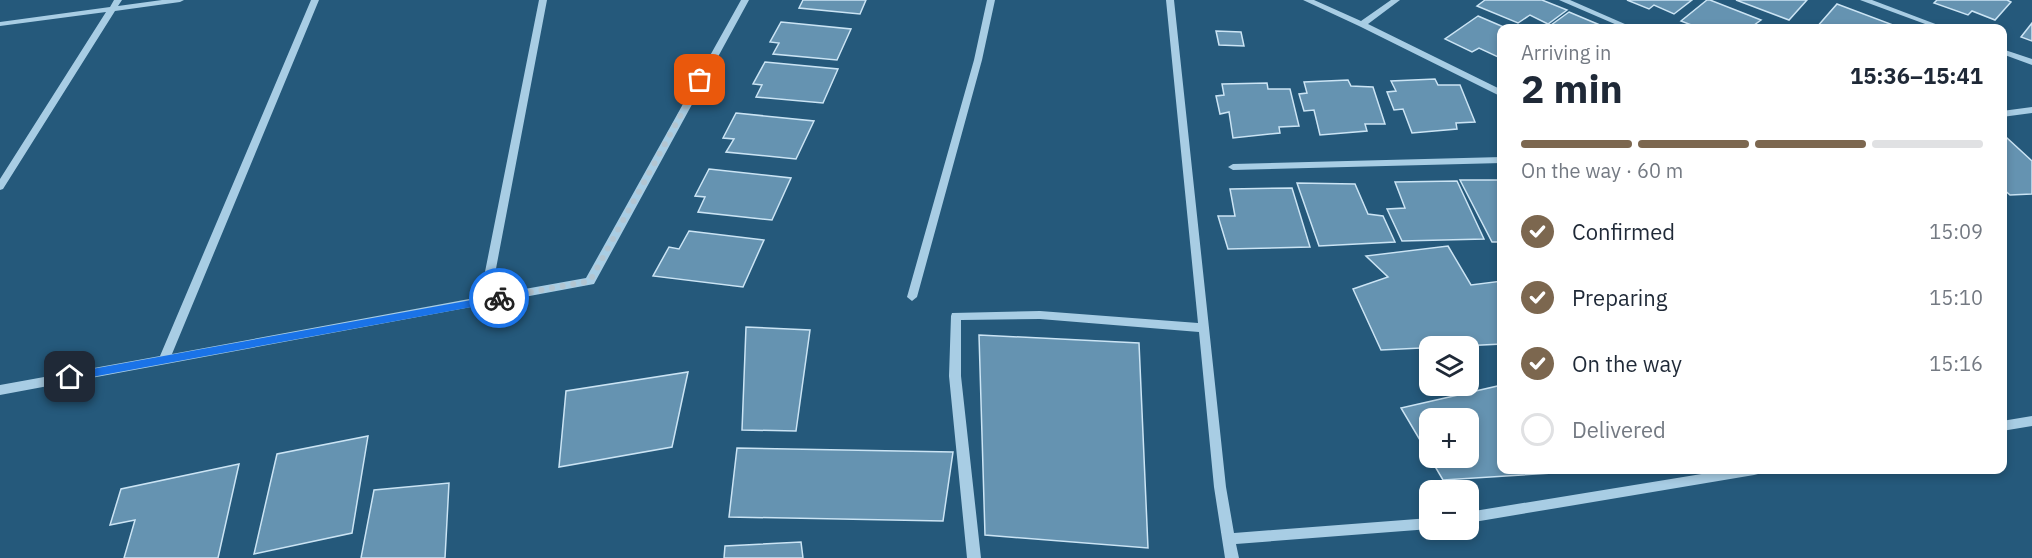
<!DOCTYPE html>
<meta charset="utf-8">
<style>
:root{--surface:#fff;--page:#f6f6f7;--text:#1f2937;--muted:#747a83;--line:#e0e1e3;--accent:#7c674f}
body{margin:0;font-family:"IBM Plex Sans",sans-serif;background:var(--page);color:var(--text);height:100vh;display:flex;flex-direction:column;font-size:22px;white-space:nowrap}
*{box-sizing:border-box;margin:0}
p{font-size:20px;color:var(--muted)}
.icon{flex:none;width:33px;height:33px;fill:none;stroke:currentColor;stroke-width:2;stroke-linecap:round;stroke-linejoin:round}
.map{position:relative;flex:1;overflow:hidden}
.sheet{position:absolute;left:1497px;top:24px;width:510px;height:450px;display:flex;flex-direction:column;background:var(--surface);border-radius:12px;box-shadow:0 3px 9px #0003}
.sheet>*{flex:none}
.controls{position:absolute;left:1419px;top:336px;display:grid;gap:12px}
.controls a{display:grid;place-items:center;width:60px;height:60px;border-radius:12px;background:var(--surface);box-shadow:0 3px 9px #0003;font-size:30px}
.pin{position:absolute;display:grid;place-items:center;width:51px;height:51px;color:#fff;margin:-26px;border-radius:12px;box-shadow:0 3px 9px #0006}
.courier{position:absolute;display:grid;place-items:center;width:60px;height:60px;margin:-30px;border:4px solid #1a73e8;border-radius:50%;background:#fff;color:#222;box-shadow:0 2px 8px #0007}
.overview em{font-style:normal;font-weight:700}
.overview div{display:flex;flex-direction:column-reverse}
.overview{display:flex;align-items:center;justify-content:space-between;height:102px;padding:0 24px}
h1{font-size:39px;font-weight:700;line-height:45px}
.bar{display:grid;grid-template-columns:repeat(4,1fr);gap:9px 6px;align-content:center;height:72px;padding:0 24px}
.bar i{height:8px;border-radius:4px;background:var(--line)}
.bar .active{background:var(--accent)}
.bar p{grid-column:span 4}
ol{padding:0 24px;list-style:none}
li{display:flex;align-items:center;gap:18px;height:66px}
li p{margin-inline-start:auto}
li .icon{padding:6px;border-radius:50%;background:var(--accent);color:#fff;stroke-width:4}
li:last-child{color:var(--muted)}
li i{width:33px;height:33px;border:3px solid var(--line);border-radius:50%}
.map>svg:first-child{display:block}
.building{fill:#6593b1;stroke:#cbe4f4;stroke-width:1.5}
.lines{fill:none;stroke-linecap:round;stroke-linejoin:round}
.minor{fill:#a8cde4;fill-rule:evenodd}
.route{fill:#1a73e8}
.done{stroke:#b3c5d1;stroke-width:6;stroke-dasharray:0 10.8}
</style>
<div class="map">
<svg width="2032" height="558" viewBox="0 0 2032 558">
<rect width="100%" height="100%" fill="#25597b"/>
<g class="building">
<polygon points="803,0 866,0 860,14 799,8"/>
<polygon points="1485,0 1542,0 1567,10 1548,24 1530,15 1518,23 1477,6"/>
<polygon points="1627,0 1692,0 1674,14 1654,5 1649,9"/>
<polygon points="1707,0 1710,0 1761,20 1750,28 1699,28 1681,21"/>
<polygon points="1736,0 1807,0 1789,20"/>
<polygon points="1937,0 2007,0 2011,2 1995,20 1972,11 1968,15 1934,3"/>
<polygon points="1837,4 1893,25 1890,28 1816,28"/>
<polygon points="1569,12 1607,28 1547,28"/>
<polygon points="1478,16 1506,28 1502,28 1502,54 1498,57 1479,48 1472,52 1445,39"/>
<polygon points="781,22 851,29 837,60 773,54 779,43 770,42"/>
<polygon points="2032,23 2032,41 2021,37"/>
<polygon points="1216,31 1241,32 1244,46 1219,45"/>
<polygon points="765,62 838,69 823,103 756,97 762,85 753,84"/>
<polygon points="1435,79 1438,85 1460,85 1475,122 1456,123 1457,129 1412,133 1403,109 1394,110 1387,92 1396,91 1391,81"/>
<polygon points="1348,80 1351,86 1373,87 1385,124 1365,124 1367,131 1320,135 1314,110 1304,111 1299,94 1307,93 1304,82"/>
<polygon points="1267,83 1268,89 1290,89 1299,126 1279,127 1280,133 1233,138 1229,112 1220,114 1216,96 1224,95 1222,84"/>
<polygon points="736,113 814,121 796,159 726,152 734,139 723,138"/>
<polygon points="2002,138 2007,138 2032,161 2032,194 2010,195 2002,188"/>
<polygon points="709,169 791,178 772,220 698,212 705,197 695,196"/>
<polygon points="1460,180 1502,180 1502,242 1492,242"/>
<polygon points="1457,181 1484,239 1402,241 1387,209 1405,208 1395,182"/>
<polygon points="1297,183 1355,184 1368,214 1383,216 1395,242 1319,246"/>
<polygon points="1292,188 1310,247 1228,249 1218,216 1235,216 1230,189"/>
<polygon points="689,231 764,240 743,287 653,276 669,247 679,249"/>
<polygon points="1448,246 1471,285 1502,281 1502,344 1381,350 1353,289 1388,277 1366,256"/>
<polygon points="746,327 810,330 796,431 742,430"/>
<polygon points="979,335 1139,343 1148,548 985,535"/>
<polygon points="688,372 672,447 559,467 566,391"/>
<polygon points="1502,385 1502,470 1567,470 1568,472 1443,480 1430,458 1468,458 1468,418 1430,418 1430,457 1401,408"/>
<polygon points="368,436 352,533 254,554 277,454"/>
<polygon points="737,448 953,452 943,521 729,517"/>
<polygon points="239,464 218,558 124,558 135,520 110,525 121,489"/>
<polygon points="449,483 445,558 361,558 374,490"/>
<polygon points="801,542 803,558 724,558 725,546"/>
</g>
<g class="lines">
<g class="minor">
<polygon points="114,0 122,0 118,6 162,0 184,0 180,2 115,11 3,189 0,190 0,179 106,12 0,26 0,22 110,7"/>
<polygon points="311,0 319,0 172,354 480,297 539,0 547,0 491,295 586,278 741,0 749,0 594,284 0,395 0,385 160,356"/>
<polygon points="987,0 995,0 982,60 917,297 912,301 907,297 974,60"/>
<polygon points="1166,0 1174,0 1226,487 1234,533 1430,518 1430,529 1236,544 1239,558 1225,558 1214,487 1199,332 1040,319 961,320 961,376 981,558 967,558 949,376 951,316 952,313 1040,311 1198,323"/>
<polygon points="1303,0 1314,0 1361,21 1391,0 1400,0 1368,24 1502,90 1502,97 1359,26"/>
<polygon points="1559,0 1570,0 1634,28 1624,28"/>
<polygon points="1860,0 1872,0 1946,28 1936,28"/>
<polygon points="2002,49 2032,59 2032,65 2002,54"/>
<polygon points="2032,107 2032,113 2002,117 2002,111"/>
<polygon points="1502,157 1502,163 1233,170 1228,167 1233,164"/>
<polygon points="2032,416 2032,426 2002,431 2002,421"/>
<polygon points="1726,470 1760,470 1758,474 1754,475 1468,523 1468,512"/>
</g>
</g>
<polygon class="route" points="499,295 504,298 499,302 70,381 65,377 70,373"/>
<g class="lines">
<polyline class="done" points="499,298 590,281 700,80"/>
</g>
</svg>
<div class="controls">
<a><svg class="icon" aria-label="layers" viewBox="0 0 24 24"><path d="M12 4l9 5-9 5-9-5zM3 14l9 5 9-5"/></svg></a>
<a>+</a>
<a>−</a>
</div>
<div class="pin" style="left:700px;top:80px;background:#ea580c"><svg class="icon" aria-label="bag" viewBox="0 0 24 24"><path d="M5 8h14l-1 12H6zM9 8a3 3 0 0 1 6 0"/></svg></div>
<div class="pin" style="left:70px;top:377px;background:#1f2937"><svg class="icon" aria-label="home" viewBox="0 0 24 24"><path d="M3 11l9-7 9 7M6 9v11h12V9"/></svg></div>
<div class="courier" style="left:499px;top:298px"><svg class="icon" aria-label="bike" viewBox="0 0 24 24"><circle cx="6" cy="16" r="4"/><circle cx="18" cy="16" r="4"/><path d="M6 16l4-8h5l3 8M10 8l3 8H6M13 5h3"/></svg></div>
<section class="sheet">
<div class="overview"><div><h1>2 min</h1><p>Arriving in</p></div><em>15:36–15:41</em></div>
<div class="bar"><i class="active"></i><i class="active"></i><i class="active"></i><i></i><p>On the way · 60 m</p></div>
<ol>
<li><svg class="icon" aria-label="check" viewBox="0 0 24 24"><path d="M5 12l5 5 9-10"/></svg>Confirmed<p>15:09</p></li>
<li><svg class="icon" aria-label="check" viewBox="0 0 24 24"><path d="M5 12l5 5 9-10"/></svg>Preparing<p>15:10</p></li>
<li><svg class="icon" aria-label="check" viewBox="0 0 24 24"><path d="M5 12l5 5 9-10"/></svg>On the way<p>15:16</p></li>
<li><i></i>Delivered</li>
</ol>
</section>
</div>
